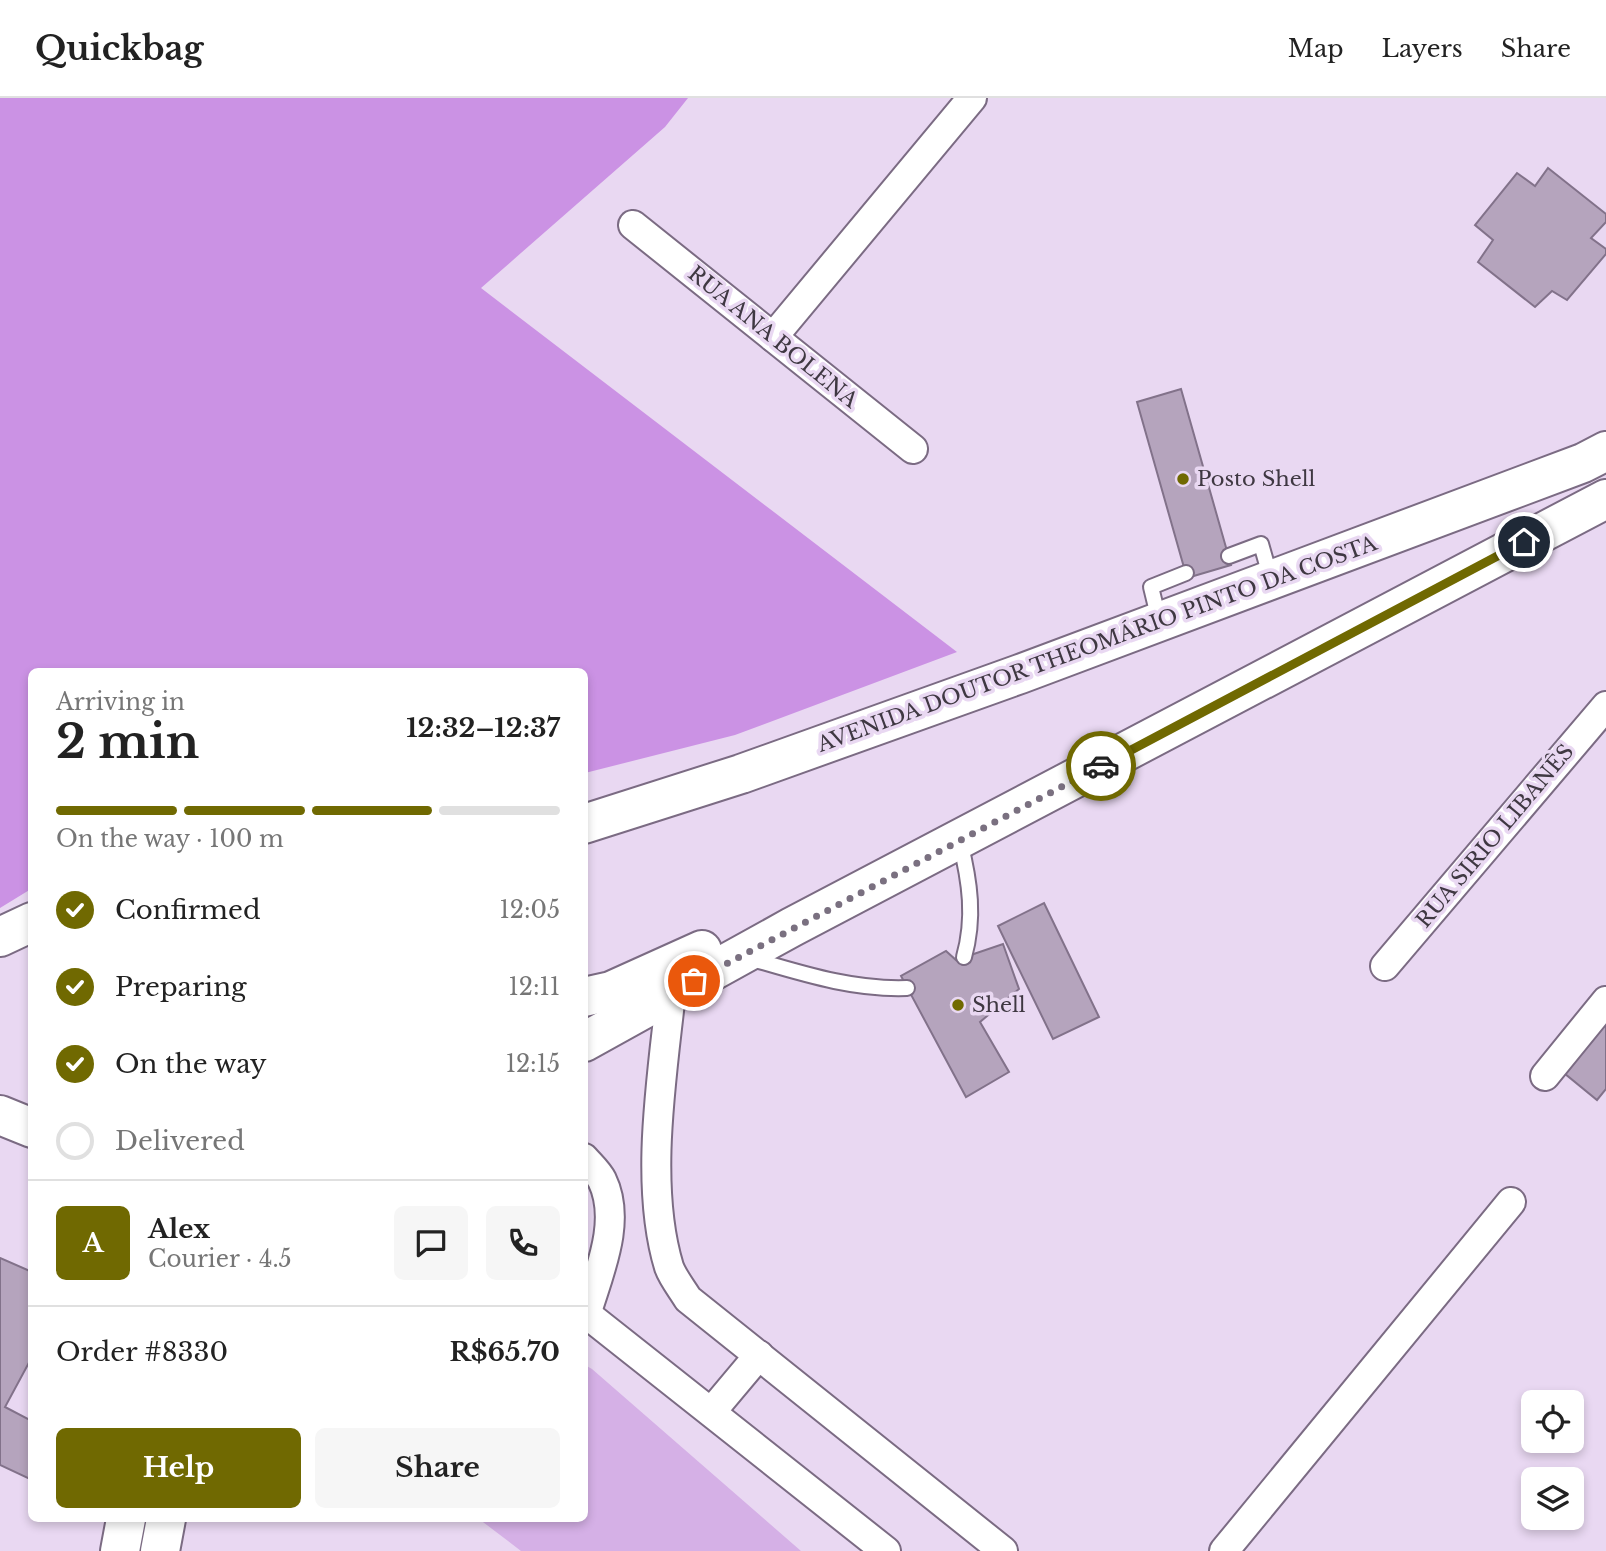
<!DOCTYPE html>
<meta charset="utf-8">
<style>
:root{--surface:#fff;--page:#f6f6f6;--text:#222;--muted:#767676;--line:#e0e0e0;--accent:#706901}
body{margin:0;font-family:"Libre Baskerville",serif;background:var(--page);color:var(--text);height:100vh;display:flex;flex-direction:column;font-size:26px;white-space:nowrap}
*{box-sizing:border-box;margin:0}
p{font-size:23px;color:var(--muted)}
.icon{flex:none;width:38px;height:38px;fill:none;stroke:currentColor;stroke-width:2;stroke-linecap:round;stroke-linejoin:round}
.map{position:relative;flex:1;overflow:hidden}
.side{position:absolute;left:28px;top:570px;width:560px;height:854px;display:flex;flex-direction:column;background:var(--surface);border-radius:10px;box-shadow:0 4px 10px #0003}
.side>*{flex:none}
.tools{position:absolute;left:1521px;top:1292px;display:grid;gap:14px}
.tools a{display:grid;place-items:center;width:63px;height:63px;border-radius:10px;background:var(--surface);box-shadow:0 4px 10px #0003;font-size:35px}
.pin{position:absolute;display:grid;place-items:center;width:60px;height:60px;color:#fff;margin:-30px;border:4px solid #fff;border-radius:50%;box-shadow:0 2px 7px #0007}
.courier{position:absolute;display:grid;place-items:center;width:70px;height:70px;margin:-35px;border:5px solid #706901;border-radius:50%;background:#fff;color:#222;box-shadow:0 2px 9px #0007}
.summary em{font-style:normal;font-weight:800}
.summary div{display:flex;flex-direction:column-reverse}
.summary{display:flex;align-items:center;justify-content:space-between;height:119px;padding:0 28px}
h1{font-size:46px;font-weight:800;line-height:52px}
.bar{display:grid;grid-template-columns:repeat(4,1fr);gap:10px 7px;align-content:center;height:84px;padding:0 28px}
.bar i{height:9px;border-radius:5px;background:var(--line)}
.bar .active{background:var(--accent)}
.bar p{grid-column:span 4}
.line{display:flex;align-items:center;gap:18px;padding:0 28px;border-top:2px solid var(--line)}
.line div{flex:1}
.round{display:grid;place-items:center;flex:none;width:74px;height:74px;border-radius:10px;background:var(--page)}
ol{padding:0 28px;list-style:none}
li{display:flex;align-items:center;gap:21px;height:77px}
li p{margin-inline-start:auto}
li .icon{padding:7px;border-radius:50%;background:var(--accent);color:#fff;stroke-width:4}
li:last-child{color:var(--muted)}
li i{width:38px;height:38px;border:4px solid var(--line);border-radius:50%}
.action{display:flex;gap:14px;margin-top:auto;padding:14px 28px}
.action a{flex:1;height:80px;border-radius:10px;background:var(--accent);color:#fff;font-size:28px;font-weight:800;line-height:80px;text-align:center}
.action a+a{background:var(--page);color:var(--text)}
header{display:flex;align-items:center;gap:42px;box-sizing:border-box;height:98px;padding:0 35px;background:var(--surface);border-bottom:2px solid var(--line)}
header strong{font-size:33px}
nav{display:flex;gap:38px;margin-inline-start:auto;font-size:24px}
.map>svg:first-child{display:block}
.green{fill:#d5b0e6}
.forest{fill:#cb92e4}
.building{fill:#b5a4bd;stroke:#82728a;stroke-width:2}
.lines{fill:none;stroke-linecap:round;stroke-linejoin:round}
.lane-casing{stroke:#7b6b83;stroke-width:18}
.street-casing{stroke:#7b6b83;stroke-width:32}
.secondary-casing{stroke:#7b6b83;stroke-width:42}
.primary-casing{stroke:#7b6b83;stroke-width:42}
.lane{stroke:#fff;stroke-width:14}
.street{stroke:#fff;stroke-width:28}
.secondary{stroke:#fff;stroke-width:38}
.primary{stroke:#fff;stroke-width:38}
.done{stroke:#7a7080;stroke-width:7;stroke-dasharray:0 12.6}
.route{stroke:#706901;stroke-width:9}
.poi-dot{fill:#706901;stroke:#e9d8f2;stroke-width:2.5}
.labels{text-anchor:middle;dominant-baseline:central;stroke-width:7;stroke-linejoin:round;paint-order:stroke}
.street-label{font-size:21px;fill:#3f3842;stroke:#e9d8f2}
.poi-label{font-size:21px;fill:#3f3842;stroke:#e9d8f2;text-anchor:start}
</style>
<header>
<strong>Quickbag</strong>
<nav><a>Map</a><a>Layers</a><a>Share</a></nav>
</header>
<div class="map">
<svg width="1606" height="1453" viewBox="0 0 1606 1453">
<rect width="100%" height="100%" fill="#e9d8f2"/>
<polygon class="green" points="585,1267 592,1271 801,1453 521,1453 479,1421 584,1421"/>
<polygon class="forest" points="0,0 688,0 665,29 481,190 957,554 735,637 585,675 584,574 32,574 31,791 0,810"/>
<g class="building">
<polygon points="1548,70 1606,116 1606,124 1591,140 1606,151 1606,156 1567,202 1552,193 1535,209 1478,164 1493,142 1475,127 1517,75 1535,88"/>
<polygon points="1181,291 1231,467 1187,480 1137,304"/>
<polygon points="1044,805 1099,919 1053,941 998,828"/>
<polygon points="1003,846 1019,891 980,924 1009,974 966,999 901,878 946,853 956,862"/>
<polygon points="1606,924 1606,991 1597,1002 1564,975"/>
<polygon points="0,1160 32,1174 32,1259 5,1309 32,1323 32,1382 0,1367"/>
</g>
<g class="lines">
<g class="lane-casing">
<g id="lane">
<polyline points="1229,458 1261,446 1271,481"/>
<polyline points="1159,522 1151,489 1186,475"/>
<path d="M960,744C970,784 975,820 964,859"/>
<path d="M749,860C801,875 852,892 907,890"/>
</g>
</g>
<g class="street-casing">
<g id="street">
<polyline points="633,127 913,351"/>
<polyline points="773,239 972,0"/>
<polyline points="1385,868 1606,608"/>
<path d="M671,895C662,979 644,1087 669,1169C673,1180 682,1191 688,1201L1003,1453"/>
<polyline points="1545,978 1606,903"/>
<path d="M584,1060C590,1067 598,1074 602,1082C622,1123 599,1174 587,1214"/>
<polyline points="584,1214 886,1453"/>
<polyline points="712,1313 759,1257"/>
<polyline points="1224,1453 1511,1104"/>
</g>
</g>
<g class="secondary-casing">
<g id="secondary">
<polyline points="0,839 32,824"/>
<polyline points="0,1017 32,1030"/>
</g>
</g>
<g class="primary-casing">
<g id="primary">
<polyline points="584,726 741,676 1020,576 1583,365 1606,353"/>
<polyline points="584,899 611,893 702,852"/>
<polyline points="584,944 792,829 1606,401"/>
<polyline points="120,1453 126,1421"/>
<polyline points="160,1453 166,1421"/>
</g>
</g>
<use href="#lane" class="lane"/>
<use href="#street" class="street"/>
<use href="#secondary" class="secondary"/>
<use href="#primary" class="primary"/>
</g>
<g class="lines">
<polyline class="done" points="694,883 1101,668"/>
<polyline class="route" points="1101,668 1524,444"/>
</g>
<g class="poi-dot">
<circle cx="1183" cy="381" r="7"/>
<circle cx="958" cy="907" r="7"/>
</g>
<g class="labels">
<g class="street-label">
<text transform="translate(773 239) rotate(39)">RUA ANA BOLENA</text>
<text transform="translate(1097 546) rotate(-20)">AVENIDA DOUTOR THEOMÁRIO PINTO DA COSTA</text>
<text transform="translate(1495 738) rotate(-50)">RUA SIRIO LIBANÊS</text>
</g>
<g class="poi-label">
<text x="1197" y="381">Posto Shell</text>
<text x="972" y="907">Shell</text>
</g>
</g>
</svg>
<div class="tools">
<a><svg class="icon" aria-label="locate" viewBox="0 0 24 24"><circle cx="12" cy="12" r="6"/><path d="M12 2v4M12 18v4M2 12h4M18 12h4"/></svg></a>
<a><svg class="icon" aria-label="layers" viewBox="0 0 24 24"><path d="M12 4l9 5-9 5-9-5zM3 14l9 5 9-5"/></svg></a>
</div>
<div class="pin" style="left:694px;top:883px;background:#ea580c"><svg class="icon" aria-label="bag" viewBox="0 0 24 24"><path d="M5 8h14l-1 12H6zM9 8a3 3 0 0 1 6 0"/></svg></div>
<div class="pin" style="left:1524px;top:444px;background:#1f2937"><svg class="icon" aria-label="home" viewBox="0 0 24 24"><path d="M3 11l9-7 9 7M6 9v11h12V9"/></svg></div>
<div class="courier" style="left:1101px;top:668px"><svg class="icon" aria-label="car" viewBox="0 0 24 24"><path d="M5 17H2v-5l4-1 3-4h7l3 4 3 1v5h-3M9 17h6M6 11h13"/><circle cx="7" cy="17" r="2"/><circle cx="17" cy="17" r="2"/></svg></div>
<section class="side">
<div class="summary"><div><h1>2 min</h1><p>Arriving in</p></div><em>12:32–12:37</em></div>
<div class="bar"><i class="active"></i><i class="active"></i><i class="active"></i><i></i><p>On the way · 100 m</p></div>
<ol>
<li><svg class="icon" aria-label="check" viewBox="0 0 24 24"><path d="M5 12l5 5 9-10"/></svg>Confirmed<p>12:05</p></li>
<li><svg class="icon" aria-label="check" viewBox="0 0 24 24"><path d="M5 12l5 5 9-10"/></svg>Preparing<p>12:11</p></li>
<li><svg class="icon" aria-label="check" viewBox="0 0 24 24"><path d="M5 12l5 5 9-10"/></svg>On the way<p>12:15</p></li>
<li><i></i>Delivered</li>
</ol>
<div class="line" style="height:126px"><b class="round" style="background:var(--accent);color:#fff">A</b><div><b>Alex</b><p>Courier · 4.5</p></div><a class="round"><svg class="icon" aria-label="chat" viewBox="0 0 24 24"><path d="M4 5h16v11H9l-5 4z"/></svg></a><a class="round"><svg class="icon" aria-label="phone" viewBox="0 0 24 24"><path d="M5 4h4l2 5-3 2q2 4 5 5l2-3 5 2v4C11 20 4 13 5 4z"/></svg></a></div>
<div class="line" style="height:91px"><div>Order #8330</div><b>R$65.70</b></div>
<div class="action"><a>Help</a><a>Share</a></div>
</section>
</div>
